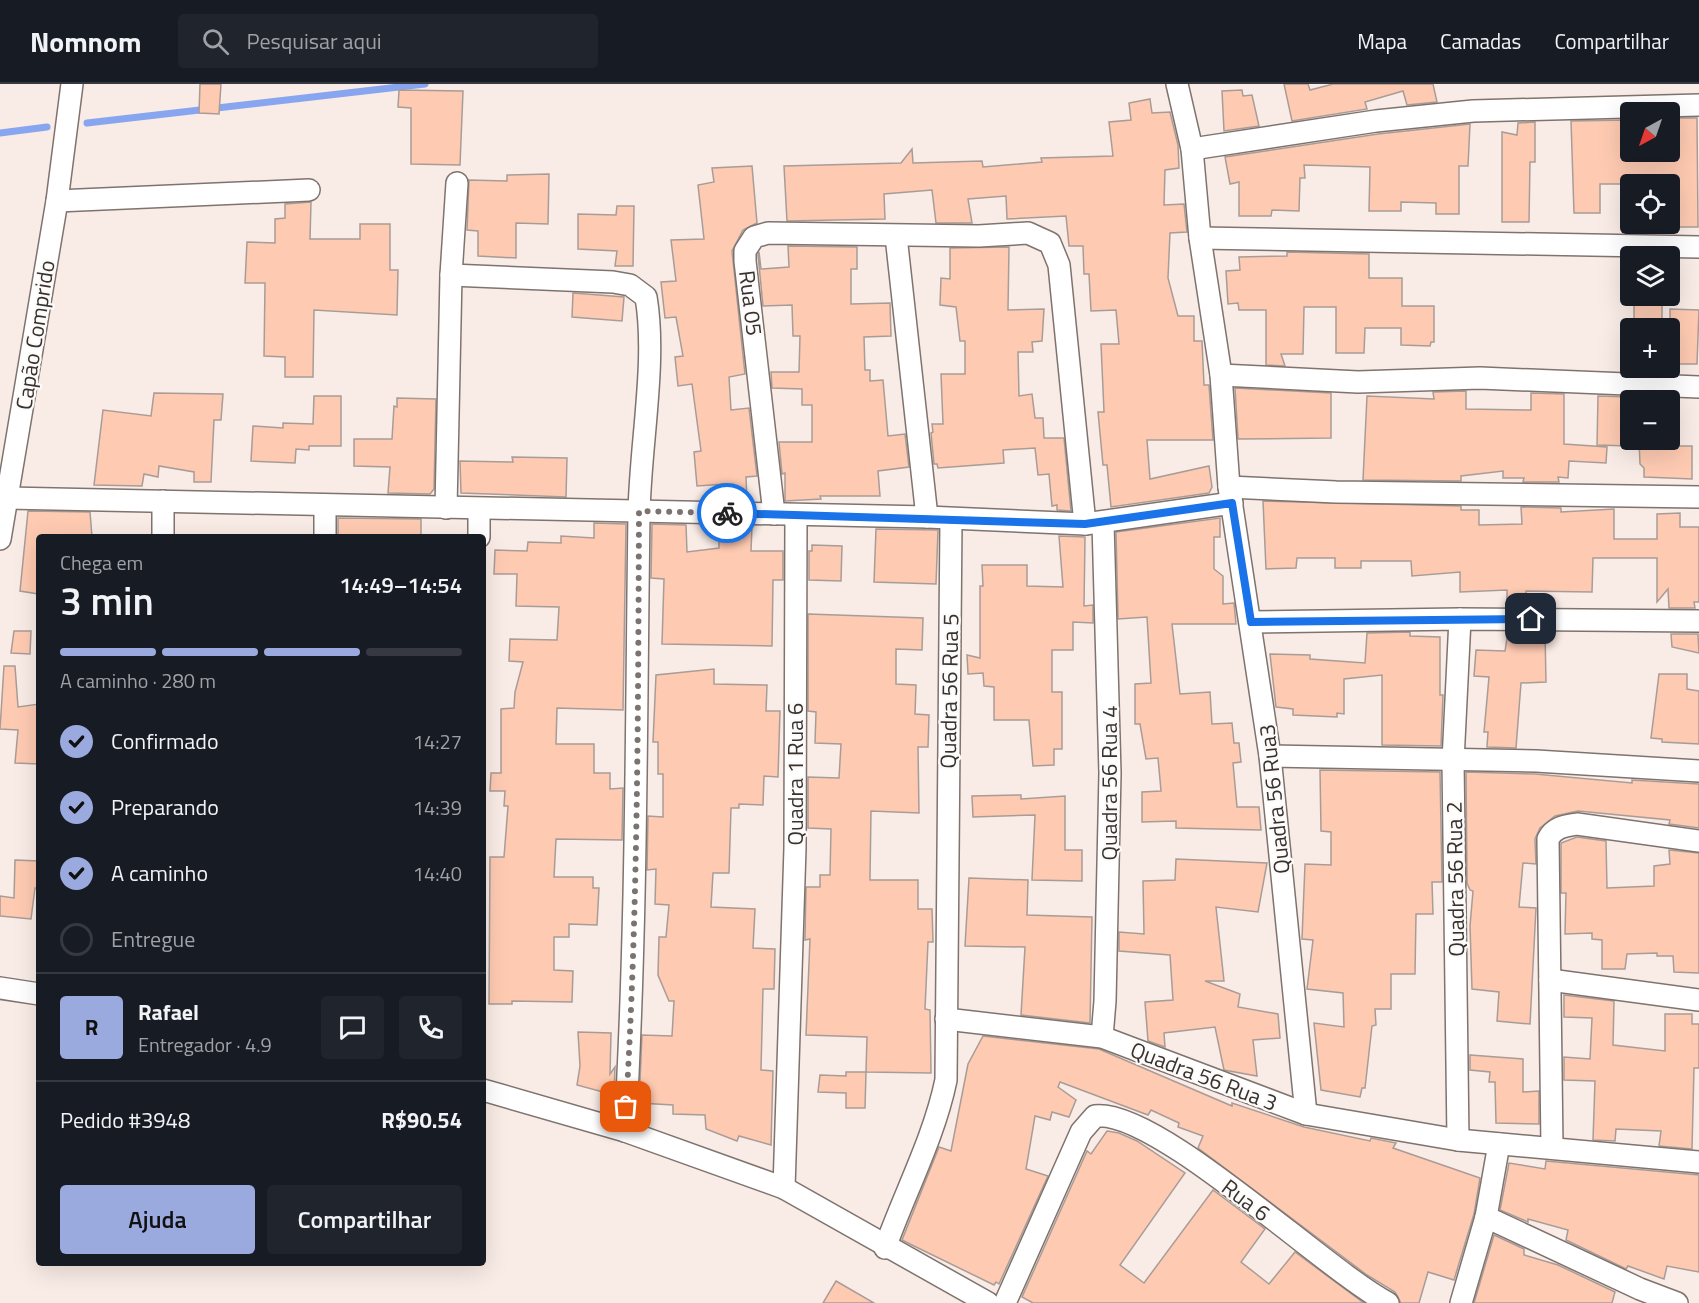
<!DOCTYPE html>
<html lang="pt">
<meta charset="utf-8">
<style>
:root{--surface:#171b24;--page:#20242c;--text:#f1f3f6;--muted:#9ea1a6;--line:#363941;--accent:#9baade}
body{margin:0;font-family:"Titillium Web",sans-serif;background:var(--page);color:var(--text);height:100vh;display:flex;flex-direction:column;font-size:22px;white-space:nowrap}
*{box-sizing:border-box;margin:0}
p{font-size:20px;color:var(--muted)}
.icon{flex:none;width:33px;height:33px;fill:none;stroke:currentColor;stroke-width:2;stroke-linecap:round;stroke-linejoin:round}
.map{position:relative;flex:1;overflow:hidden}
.side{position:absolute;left:36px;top:450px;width:450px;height:732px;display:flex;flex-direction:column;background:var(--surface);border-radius:6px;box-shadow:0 6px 24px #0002}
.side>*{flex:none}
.needle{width:39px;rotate:220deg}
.fabs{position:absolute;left:1620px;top:18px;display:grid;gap:12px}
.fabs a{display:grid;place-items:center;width:60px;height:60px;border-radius:6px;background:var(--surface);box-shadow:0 6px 24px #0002;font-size:30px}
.pin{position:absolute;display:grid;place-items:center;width:51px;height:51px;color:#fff;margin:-26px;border-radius:12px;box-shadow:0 3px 9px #0006}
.courier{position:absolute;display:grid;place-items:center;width:60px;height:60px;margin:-30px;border:4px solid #1a73e8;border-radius:50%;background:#fff;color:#222;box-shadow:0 2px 8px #0007}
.head em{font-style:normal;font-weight:600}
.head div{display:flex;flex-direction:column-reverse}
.head{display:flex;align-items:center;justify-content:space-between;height:102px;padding:0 24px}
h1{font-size:39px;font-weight:600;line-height:45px}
.bar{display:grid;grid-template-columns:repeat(4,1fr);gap:9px 6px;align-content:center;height:72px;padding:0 24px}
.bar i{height:8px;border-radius:4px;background:var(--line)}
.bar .on{background:var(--accent)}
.bar p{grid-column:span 4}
.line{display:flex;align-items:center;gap:15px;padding:0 24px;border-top:2px solid var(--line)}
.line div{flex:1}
.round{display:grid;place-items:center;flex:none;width:63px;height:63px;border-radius:6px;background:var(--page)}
ol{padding:0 24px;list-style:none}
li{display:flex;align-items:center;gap:18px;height:66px}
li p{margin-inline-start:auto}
li .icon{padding:6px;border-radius:50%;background:var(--accent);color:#111;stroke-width:4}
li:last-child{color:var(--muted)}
li i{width:33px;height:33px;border:3px solid var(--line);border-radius:50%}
.primary-button{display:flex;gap:12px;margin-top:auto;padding:12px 24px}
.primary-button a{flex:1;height:69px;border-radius:6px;background:var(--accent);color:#111;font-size:24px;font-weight:600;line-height:69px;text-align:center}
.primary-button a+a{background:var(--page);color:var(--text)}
header{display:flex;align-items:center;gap:36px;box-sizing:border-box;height:84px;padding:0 30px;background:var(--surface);border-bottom:2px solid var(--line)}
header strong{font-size:28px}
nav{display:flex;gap:33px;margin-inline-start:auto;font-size:21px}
.search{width:420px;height:54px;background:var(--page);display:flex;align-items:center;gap:15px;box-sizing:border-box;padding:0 21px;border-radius:6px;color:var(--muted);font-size:22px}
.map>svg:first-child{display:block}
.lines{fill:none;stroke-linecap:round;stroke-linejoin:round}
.stream{stroke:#88a5f0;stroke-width:7}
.building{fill:#fecab2;stroke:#a99c97;stroke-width:1.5}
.minor-casing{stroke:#7f736e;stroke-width:24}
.minor{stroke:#fff;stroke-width:21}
.done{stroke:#7b736f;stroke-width:6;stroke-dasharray:0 10.8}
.route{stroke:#1a73e8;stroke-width:8}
.labels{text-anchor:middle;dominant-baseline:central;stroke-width:4.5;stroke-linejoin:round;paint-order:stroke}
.street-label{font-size:22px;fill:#37322f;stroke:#fdfbf9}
</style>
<header>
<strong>Nomnom</strong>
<div class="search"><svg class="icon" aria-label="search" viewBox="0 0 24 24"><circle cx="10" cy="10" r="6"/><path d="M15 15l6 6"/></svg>Pesquisar aqui</div>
<nav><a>Mapa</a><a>Camadas</a><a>Compartilhar</a></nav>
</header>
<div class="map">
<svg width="1699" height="1219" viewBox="0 0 1699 1219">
<rect width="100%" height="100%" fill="#f9ebe5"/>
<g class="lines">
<g class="stream">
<polyline points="87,39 425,0"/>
<polyline points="0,49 47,43"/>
</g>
</g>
<g class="building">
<polygon points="200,0 221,0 219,30 199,29"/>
<polygon points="1284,0 1308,0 1310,6 1333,0 1433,0 1437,18 1407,21 1403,7 1365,18 1367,25 1292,37"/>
<polygon points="399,6 463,7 460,81 411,80 411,24 398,23"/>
<polygon points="1242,6 1243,12 1252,11 1259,42 1224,47 1222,7"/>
<polygon points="1150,15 1152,29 1170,28 1178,61 1179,84 1165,86 1164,121 1184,120 1187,148 1170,149 1168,194 1178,232 1194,232 1194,257 1202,257 1204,301 1209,301 1213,356 1147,356 1150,395 1209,382 1212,403 1209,409 1111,423 1107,381 1103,381 1098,328 1104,328 1101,260 1119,260 1116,226 1091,227 1089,190 1084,190 1083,162 1069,162 1066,132 1007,135 1006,112 968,115 972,139 936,139 932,106 884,110 885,135 787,137 784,82 901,79 912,65 913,79 982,77 983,83 1042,78 1041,74 1113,72 1109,38 1131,36 1129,19"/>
<polygon points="1676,34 1697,34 1698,143 1670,143 1670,100 1600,100 1600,129 1574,129 1571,37 1630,36 1630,68 1670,68 1671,37 1676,37"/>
<polygon points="1535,38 1535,78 1530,78 1529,138 1502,138 1502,48 1517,51 1518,39"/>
<polygon points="1470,40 1468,82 1459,82 1459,130 1436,130 1436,119 1401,118 1401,127 1369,127 1370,83 1304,81 1305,94 1300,94 1299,127 1272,126 1271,132 1239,132 1239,98 1230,100 1225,73 1378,50"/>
<polygon points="752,82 757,139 743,146 732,167 745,290 729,293 731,326 749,324 757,392 746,393 747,417 728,416 726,400 697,402 694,368 701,367 692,300 678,302 675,273 683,272 676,233 665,234 661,198 676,197 671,156 704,155 698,101 714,98 712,84"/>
<polygon points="549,90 548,140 516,139 516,174 478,172 478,147 467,146 469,96 507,97 507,91"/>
<polygon points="311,118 310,155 360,155 360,140 390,140 390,186 398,186 397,231 314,226 313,293 285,293 285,273 264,272 265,199 245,199 247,158 275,159 275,135 285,134 285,120"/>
<polygon points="617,122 634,122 633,182 615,182 617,167 578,165 578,130 616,131"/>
<polygon points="788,162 857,163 857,185 851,185 851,220 890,219 891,252 864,253 865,286 870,286 870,297 883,296 888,352 905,350 909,383 878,387 880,412 820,412 821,415 785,417 785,389 782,390 779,358 812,358 812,321 802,321 802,305 772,304 771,288 799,288 800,252 793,252 792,221 763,222 758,171 759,168 761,185 789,183"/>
<polygon points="1009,163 1008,226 1044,225 1042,257 1032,258 1033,268 1018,268 1019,312 1032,310 1035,334 1043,334 1044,354 1064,354 1071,427 1057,426 1057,421 1052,422 1049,390 1038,391 1035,364 1003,366 1004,379 938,384 937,380 934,380 931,349 933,348 932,340 943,340 941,290 965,290 965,257 960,257 956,223 940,221 941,194 950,195 950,164"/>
<polygon points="1287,168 1369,170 1369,194 1402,194 1402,222 1434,222 1434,258 1431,258 1430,262 1401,261 1401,244 1365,244 1364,269 1336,269 1336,223 1304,223 1303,270 1281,270 1285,282 1266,281 1266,226 1239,226 1238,219 1228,220 1226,187 1240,186 1239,173 1287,172"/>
<polygon points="573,209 624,213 622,237 572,233"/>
<polygon points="1634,212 1662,212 1662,236 1634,235"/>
<polygon points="1670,225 1699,226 1697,280 1670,280"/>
<polygon points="1235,304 1331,309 1331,354 1238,355"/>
<polygon points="1466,307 1466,325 1531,326 1531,309 1564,310 1564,360 1607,363 1606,379 1569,377 1568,394 1558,393 1559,398 1523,398 1524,394 1503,394 1503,387 1461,392 1461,397 1363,396 1367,312 1434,315 1433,308"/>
<polygon points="154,309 223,310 221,336 214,336 211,398 194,398 194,388 159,382 158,393 144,390 142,402 94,401 103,326 151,332"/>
<polygon points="314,312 341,312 341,362 309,362 309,366 296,365 295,379 251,377 253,342 283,344 283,339 313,340"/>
<polygon points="1598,312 1630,313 1629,362 1597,361"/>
<polygon points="397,314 436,315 434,405 430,410 388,409 390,383 354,382 354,355 392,355 394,322 397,323"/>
<polygon points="1639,356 1662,356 1662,362 1692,362 1692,395 1644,393 1644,384 1640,380"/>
<polygon points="512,373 567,374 566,413 461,409 460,377 513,378"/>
<polygon points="1263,417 1461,422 1461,426 1479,426 1479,441 1522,440 1521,423 1561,424 1561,428 1614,425 1614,455 1657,455 1657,430 1680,429 1680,443 1699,443 1699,518 1694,518 1695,524 1669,524 1668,505 1657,518 1657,474 1593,474 1592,508 1526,507 1526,523 1507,523 1507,506 1460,508 1460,488 1412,492 1411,477 1361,477 1361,484 1335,484 1335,474 1297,474 1296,484 1266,485"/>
<polygon points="28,427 90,428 92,453 39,453 39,510 20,507"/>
<polygon points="338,434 421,435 421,453 338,453"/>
<polygon points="1220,434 1220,453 1214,453 1214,485 1223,492 1223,520 1234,519 1236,540 1172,540 1180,610 1210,608 1212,640 1232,639 1234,659 1239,659 1241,678 1233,679 1237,723 1259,723 1261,746 1176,744 1176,737 1142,738 1142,708 1161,707 1158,674 1146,675 1140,640 1135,640 1135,600 1151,599 1147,533 1118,535 1116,448"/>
<polygon points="594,439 626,440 623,626 557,624 556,660 594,660 594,689 610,689 610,705 623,704 622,756 556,755 554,793 593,793 593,804 599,804 597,841 569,840 569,853 554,853 554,886 573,887 572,918 512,917 512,920 489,920 490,773 504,773 508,722 504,722 505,707 490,707 491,689 501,689 501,625 514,624 515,608 523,578 509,577 510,555 557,556 559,523 516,522 517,490 494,490 495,466 527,467 528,458 561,459 561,452 594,454"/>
<polygon points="652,440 686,441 687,468 719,464 719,441 752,442 751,467 783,467 783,496 773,496 772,562 662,560 664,495 651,494"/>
<polygon points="876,445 938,446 936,500 874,498"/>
<polygon points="1059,452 1085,453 1084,522 1093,521 1093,539 1073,538 1073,566 1052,566 1052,608 1062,608 1062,665 1054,665 1054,681 1033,682 1029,636 994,636 994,603 984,602 983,589 968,590 967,571 980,574 980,502 983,502 982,481 1027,481 1027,502 1063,503"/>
<polygon points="812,461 842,462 841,497 809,496 809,467 812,467"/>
<polygon points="808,530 923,534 922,566 896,565 896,600 916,601 915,630 929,631 928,663 918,663 919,729 871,727 870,793 870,796 918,796 918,825 932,825 933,858 928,858 925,925 930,926 931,989 866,988 867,953 806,951 810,855 805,856 806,803 820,803 820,791 830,791 831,745 808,744 808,693 839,694 841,660 815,659 816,628 808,627"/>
<polygon points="14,547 31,547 30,570 11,569"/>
<polygon points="1410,548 1410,552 1440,553 1440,611 1443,611 1441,662 1382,661 1382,591 1344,595 1344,630 1337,629 1337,633 1293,631 1293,625 1276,623 1270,570 1310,571 1310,575 1365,579 1367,549"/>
<polygon points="1508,548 1545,548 1546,598 1521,599 1516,664 1487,663 1488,648 1484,648 1489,593 1474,592 1476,566 1505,567"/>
<polygon points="1671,550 1698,550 1699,569 1672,563"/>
<polygon points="4,582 15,582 18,623 39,620 39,680 15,679 18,646 0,645"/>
<polygon points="714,585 714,600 767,601 766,627 780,627 778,693 764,692 763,721 739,720 739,724 731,724 729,789 713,789 711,823 755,825 753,864 775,865 774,905 763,905 761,986 773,987 771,1061 739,1052 737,1057 706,1045 705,1031 673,1030 673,1021 639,1019 642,951 672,952 674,917 669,917 658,891 659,853 666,853 669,821 655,820 656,785 647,786 648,732 663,733 663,690 658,690 658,658 653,658 656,591"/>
<polygon points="1659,590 1687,590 1687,605 1699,607 1699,660 1662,658 1662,655 1651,654"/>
<polygon points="1320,686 1440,688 1442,798 1432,798 1433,830 1416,830 1415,890 1391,890 1391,925 1375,925 1376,941 1372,942 1365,1004 1362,1004 1360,1013 1321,1006 1314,939 1344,943 1343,909 1307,905 1313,856 1302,855 1305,780 1331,781 1331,748 1321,747"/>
<polygon points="1466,688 1535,690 1632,699 1632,696 1699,700 1699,744 1669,740 1670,736 1578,727 1555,732 1540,744 1535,755 1536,780 1523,779 1519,823 1536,824 1530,940 1497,937 1499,908 1472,905 1470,842 1473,807 1470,806 1467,799"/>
<polygon points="1021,711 1021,715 1065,712 1065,766 1082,766 1082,797 1032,796 1035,731 973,733 972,712"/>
<polygon points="1577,753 1606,757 1607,804 1654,802 1654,782 1670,780 1669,766 1699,769 1699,889 1674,888 1673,872 1657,872 1657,869 1627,870 1625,885 1602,885 1602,856 1592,855 1592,849 1565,850 1566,809 1561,809 1561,759"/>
<polygon points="1176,775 1267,779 1258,828 1216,823 1224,897 1205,897 1240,910 1238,923 1278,930 1280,954 1253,956 1257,992 1224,986 1215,943 1164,949 1165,963 1148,957 1145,918 1173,916 1170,871 1119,867 1119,848 1144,850 1143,797 1175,796"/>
<polygon points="15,776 39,777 39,804 35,804 31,835 0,832 0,812 14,814"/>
<polygon points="969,794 1028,796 1027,831 1092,833 1090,939 1021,931 1025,863 965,862"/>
<polygon points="1564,911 1614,917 1613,961 1665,967 1665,930 1692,930 1692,940 1699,940 1699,984 1694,984 1692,1065 1659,1062 1661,1047 1616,1045 1615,1057 1593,1056 1595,997 1564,996 1564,973 1590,975 1592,934 1564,933"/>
<polygon points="578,948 611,949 610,990 615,983 614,1011 577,1001 580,982"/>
<polygon points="983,952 1099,965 1232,1022 1232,1019 1304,1043 1370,1057 1371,1054 1396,1059 1393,1064 1480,1094 1474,1130 1454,1196 1428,1188 1419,1219 1401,1219 1395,1208 1367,1191 1198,1064 1203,1052 1178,1043 1179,1039 1151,1026 1148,1031 1060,998 1058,1003 1076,1016 1069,1033 1052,1028 1050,1036 1035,1032 1026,1085 1048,1092 999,1200 996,1198 994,1201 912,1161 902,1156 939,1063 951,1067 968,980"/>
<polygon points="1470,971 1523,975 1523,1008 1539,1007 1539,1040 1496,1039 1495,998 1489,998 1490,988 1470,986"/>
<polygon points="846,988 866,988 865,1024 846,1024 846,1009 818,1008 820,991 846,992"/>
<polygon points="1107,1047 1119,1049 1137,1057 1185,1089 1120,1181 1144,1199 1213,1106 1265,1145 1241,1178 1269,1200 1295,1168 1364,1219 1033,1219 1022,1213 1087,1067 1091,1070"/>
<polygon points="1546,1077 1699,1091 1699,1188 1667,1182 1664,1195 1628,1182 1626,1185 1566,1156 1568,1146 1528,1135 1528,1138 1500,1126 1509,1079 1545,1085"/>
<polygon points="1494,1151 1524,1165 1524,1171 1558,1181 1615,1208 1612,1219 1474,1219"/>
<polygon points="836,1197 874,1219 823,1219"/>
</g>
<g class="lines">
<g class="minor-casing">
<g id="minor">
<polyline points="1177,0 1192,65 1200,154 1221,291 1229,403 1270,672 1306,1030"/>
<polyline points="1192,65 1376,37 1473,27 1699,21"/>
<polyline points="57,117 309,106"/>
<polyline points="896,152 927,433"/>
<polyline points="1200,154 1699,163"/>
<path d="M451,191L613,198L630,201L646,213C657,278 640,362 639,430C636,636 637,841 625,1047"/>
<polyline points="1221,291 1358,298 1480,294 1699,303"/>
<polyline points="1229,403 1336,408 1699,413"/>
<polyline points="7,414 927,433 1085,440 1232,419"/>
<polyline points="163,417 163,453"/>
<polyline points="446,424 451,191 457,99"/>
<polyline points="774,430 745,177 745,167 754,153 768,149 979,152 1028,149 1050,159 1059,181 1085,440"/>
<polyline points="325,453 325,421"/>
<polyline points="479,453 479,426"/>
<polyline points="0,455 57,117 72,0"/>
<polyline points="1251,538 1460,535 1699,537"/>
<polyline points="1270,672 1536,677 1699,687"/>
<polyline points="1550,896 1699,916"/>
<polyline points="0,904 39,910"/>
<polyline points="946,935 1102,953 1306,1030 1458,1056 1699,1078"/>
<polyline points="1102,953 1105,917 1110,689 1103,439"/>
<polyline points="483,1006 625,1047 784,1104 988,1219"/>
<polyline points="1458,1056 1453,677 1460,535"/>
<path d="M1552,1063L1548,755C1554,743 1565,742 1577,740L1699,757"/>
<polyline points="784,1104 795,764 796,432"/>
<polyline points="1486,1133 1640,1205 1677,1219"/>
<path d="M885,1164C905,1108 934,1054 946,996L951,435"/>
<path d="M1005,1219L1081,1048L1095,1032C1156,1024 1325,1186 1388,1219"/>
<polyline points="1461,1219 1486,1133 1499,1060"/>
</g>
</g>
<use href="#minor" class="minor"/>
</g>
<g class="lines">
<path class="done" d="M626,1023C638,824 638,626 639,427L727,429"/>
<polyline class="route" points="727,429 1085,440 1232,419 1251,538 1531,535"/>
</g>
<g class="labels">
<g class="street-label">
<text transform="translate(751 219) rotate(83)">Rua 05</text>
<text transform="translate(35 251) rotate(-81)">Capão Comprido</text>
<text transform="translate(949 607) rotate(-89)">Quadra 56 Rua 5</text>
<text transform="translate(795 690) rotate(-90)">Quadra 1 Rua 6</text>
<text transform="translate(1109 699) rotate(-90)">Quadra 56 Rua 4</text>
<text transform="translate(1274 715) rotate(-96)">Quadra 56 Rua3</text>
<text transform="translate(1455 795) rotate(-91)">Quadra 56 Rua 2</text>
<text transform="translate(1204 992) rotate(21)">Quadra 56 Rua 3</text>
<text transform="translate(1246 1116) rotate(37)">Rua 6</text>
</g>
</g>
</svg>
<div class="fabs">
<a><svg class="needle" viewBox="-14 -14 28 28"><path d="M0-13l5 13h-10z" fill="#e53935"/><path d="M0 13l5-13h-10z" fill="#9ea1a6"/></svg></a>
<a><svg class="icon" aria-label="locate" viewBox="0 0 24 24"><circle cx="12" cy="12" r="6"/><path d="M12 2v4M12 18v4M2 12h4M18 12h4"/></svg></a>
<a><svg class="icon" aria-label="layers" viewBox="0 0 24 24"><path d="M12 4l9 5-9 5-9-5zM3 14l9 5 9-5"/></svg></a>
<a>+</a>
<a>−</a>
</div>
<div class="pin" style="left:626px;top:1023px;background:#ea580c"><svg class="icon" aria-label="bag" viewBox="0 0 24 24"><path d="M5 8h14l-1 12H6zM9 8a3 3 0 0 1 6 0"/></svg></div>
<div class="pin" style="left:1531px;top:535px;background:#1f2937"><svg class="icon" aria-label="home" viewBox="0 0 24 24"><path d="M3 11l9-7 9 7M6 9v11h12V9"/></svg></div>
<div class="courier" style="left:727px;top:429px"><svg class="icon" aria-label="bike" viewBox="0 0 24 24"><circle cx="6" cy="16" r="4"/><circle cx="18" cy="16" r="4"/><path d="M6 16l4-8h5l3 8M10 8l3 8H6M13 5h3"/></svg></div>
<section class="side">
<div class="head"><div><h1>3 min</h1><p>Chega em</p></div><em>14:49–14:54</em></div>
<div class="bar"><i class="on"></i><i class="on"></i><i class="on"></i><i></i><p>A caminho · 280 m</p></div>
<ol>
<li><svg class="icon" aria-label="check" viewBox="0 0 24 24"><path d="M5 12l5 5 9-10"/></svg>Confirmado<p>14:27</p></li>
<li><svg class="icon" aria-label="check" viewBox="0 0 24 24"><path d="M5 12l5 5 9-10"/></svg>Preparando<p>14:39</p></li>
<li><svg class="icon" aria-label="check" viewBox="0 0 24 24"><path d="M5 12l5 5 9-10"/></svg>A caminho<p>14:40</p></li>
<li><i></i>Entregue</li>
</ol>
<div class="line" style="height:108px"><b class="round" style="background:var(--accent);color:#111">R</b><div><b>Rafael</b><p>Entregador · 4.9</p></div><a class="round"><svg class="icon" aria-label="chat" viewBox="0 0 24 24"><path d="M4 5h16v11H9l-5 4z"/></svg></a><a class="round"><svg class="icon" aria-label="phone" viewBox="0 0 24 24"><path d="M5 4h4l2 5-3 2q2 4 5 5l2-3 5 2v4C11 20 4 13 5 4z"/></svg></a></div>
<div class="line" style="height:78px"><div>Pedido #3948</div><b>R$90.54</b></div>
<div class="primary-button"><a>Ajuda</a><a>Compartilhar</a></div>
</section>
</div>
